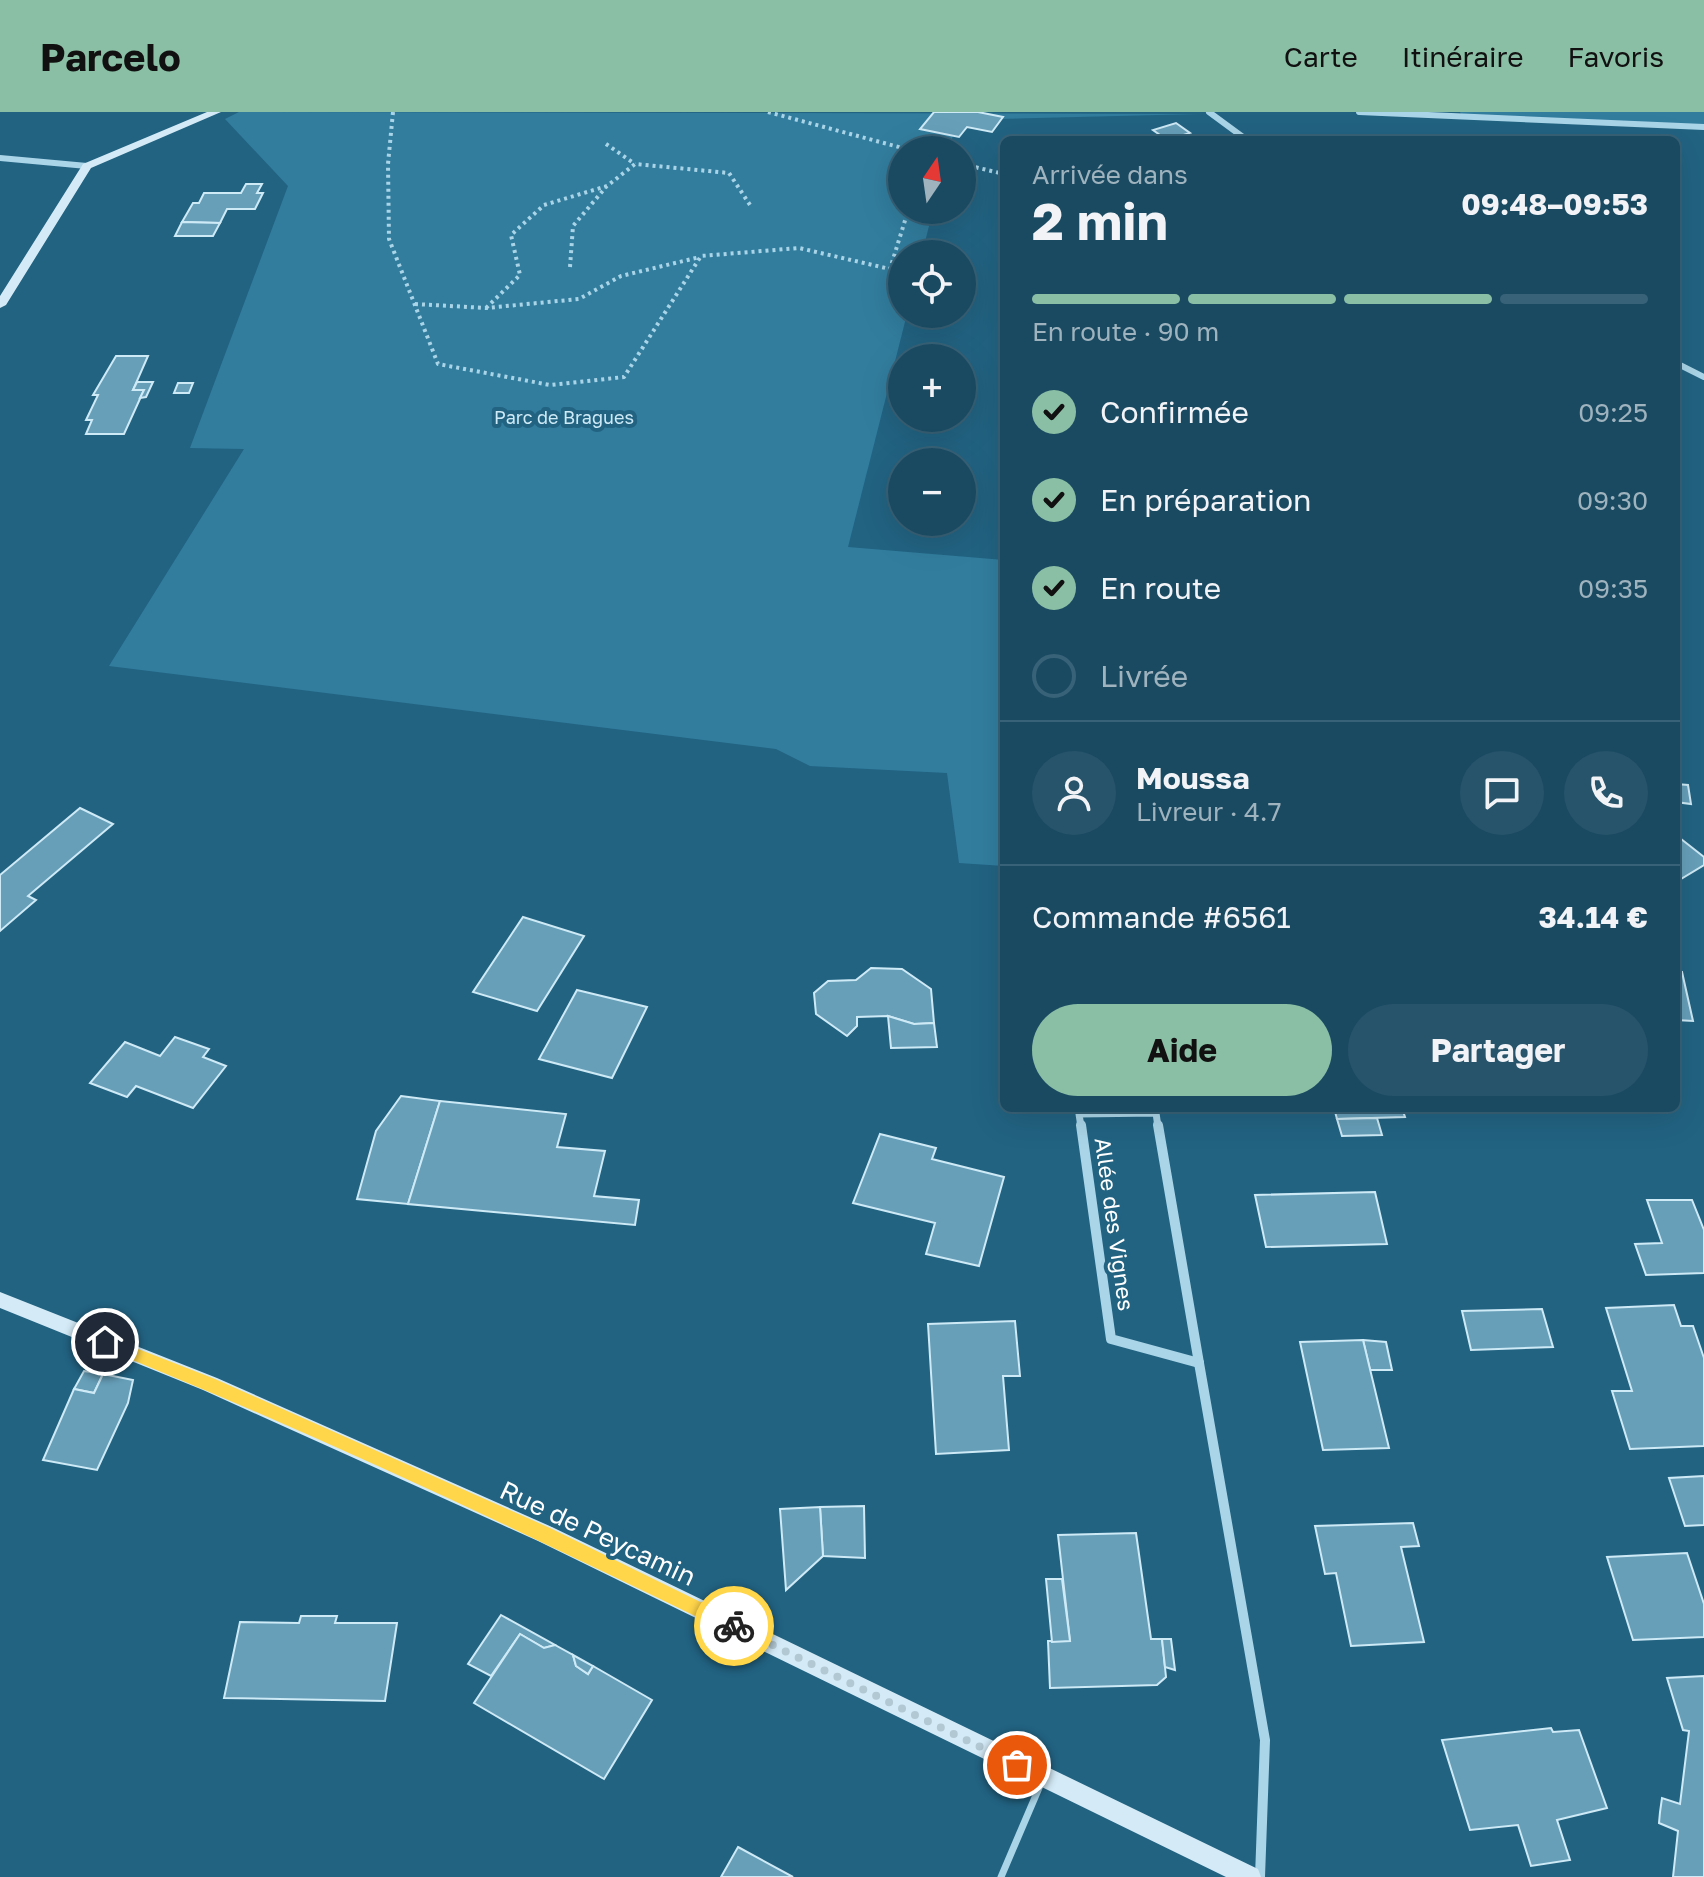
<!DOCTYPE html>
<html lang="fr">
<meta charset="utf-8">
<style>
:root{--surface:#1a4a62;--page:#27546b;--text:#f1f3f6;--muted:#9fb3be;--line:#386277;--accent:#8abfa5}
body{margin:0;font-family:"Golos Text",sans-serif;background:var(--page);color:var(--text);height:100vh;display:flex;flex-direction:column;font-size:30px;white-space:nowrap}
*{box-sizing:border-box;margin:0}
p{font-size:26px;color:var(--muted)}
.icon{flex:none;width:44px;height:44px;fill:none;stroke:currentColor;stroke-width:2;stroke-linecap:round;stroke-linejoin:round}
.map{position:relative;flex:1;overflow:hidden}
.panel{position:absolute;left:1000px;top:24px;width:680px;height:976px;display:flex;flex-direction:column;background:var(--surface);border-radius:12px;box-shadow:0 8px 32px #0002,0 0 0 2px var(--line)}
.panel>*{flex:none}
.needle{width:52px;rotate:13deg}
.buttons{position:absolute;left:888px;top:24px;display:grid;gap:16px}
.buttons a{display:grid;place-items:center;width:88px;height:88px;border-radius:50%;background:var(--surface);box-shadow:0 8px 32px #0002,0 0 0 2px var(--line);font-size:40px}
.pin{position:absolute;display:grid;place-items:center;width:68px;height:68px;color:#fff;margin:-34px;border:4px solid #fff;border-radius:50%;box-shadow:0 2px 8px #0007}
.courier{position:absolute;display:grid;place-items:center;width:80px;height:80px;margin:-40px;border:6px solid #ffd54a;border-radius:50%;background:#fff;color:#222;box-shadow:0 2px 10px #0007}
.overview em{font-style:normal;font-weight:700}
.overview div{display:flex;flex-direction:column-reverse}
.overview{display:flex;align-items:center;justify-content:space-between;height:136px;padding:0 32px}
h1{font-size:52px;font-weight:700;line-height:60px}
.bar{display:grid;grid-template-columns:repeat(4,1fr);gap:12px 8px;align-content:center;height:96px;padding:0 32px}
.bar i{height:10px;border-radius:6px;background:var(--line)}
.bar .selected{background:var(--accent)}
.bar p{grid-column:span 4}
.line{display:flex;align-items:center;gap:20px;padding:0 32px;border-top:2px solid var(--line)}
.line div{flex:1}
.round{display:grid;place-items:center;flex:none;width:84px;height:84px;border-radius:42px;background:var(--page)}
ol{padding:0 32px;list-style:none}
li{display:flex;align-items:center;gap:24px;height:88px}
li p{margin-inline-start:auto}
li .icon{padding:8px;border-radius:50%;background:var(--accent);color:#111;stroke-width:4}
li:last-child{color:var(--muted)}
li i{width:44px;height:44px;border:4px solid var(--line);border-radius:50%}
.button{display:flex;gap:16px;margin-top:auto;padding:16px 32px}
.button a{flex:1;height:92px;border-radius:48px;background:var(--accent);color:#111;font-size:32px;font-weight:700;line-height:92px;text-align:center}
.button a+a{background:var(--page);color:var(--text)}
header{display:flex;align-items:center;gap:48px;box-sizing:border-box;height:112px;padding:0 40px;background:var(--accent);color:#111}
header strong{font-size:38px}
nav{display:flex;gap:44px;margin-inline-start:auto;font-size:28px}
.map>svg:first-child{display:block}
.green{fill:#327d9e}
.building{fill:#679fb9;stroke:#ceeaf6;stroke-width:2}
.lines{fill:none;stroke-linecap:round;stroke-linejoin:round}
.path{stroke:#aad5e8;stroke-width:4;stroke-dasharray:3 4;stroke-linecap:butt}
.lane{stroke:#aad5e8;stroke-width:7}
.street-far2{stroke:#aad5e8;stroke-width:6}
.street-far1{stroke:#aad5e8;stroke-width:7}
.street{stroke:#aad5e8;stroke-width:10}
.secondary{fill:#d4ebf7;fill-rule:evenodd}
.route{fill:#ffd54a}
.done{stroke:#b2c8d3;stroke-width:8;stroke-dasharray:0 14.4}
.labels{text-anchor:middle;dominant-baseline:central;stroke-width:8;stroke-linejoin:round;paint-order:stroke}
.far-park-label{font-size:18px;fill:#ceeaf6;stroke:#226382}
.street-label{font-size:22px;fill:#fff;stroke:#226382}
.near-street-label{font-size:26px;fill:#fff;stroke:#226382}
</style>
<header>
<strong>Parcelo</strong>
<nav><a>Carte</a><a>Itinéraire</a><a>Favoris</a></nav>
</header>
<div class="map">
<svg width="1704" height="1765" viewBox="0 0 1704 1765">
<rect width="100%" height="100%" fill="#226382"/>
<g class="green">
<polygon points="239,0 1198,2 957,8 949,38 902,38 902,98 933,98 922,142 902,142 902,202 907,202 848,435 1004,448 1004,754 959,751 947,661 810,654 776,637 109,554 244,337 190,336 288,74 225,7"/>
<polygon points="1460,0 1704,0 1704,15 1463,6"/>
</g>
<g class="building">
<polygon points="934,0 978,0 1003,5 992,20 967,15 959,25 920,17"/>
<polygon points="1176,11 1190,21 1167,28 1153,18"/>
<polygon points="246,72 262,72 257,81 263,81 255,97 227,97 220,111 182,110 193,91 199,91 204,81 241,81"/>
<polygon points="182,110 220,111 213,124 175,124"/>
<polygon points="116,244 148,244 133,278 144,278 124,322 86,322 92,308 86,308 98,283 93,283"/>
<polygon points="137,270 153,270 146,285 140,286 144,278 133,278"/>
<polygon points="178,271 193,271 189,281 174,281"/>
<polygon points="1676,672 1688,673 1691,692 1676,690"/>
<polygon points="80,696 113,712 28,784 36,788 0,819 0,763"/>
<polygon points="1676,723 1704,745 1704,753 1676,770"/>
<polygon points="523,805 584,824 537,899 473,880"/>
<polygon points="871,856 902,857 931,877 934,911 914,912 888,904 857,905 857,914 847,924 816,902 814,881 828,869 856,868"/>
<polygon points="1676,859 1682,860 1693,909 1676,908"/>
<polygon points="577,878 647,895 612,966 539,947"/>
<polygon points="888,904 914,912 934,911 937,935 891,936"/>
<polygon points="175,925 209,937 203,945 226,954 193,996 136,974 127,985 90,971 125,930 160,944"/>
<polygon points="401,984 440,989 408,1092 357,1087 376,1019"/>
<polygon points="440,989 566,1002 557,1035 605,1039 594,1084 639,1088 635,1113 408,1092"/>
<polygon points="1334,996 1402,996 1405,1005 1337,1007"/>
<polygon points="1377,1006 1382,1023 1342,1024 1337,1007"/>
<polygon points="880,1022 936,1036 932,1047 1004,1065 979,1154 926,1142 935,1111 853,1091"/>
<polygon points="1375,1080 1387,1132 1266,1135 1255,1083"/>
<polygon points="1647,1088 1692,1088 1704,1118 1704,1161 1646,1163 1635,1132 1662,1131"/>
<polygon points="1674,1193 1681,1214 1693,1214 1704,1246 1704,1334 1630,1337 1612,1279 1632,1279 1606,1196"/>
<polygon points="1542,1197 1553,1235 1471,1238 1462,1199"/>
<polygon points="1015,1209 1020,1264 1003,1264 1009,1338 936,1342 928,1212"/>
<polygon points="1363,1228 1386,1230 1392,1258 1370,1258"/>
<polygon points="1363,1228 1389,1336 1323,1338 1300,1230"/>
<polygon points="84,1259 103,1262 94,1281 74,1277"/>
<polygon points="103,1262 133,1268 128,1291 97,1358 43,1348 74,1277 94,1281"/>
<polygon points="1704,1364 1704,1413 1685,1414 1669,1366"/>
<polygon points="864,1394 865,1446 823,1444 820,1395"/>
<polygon points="820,1395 823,1444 786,1478 780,1397"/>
<polygon points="1413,1411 1419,1434 1401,1435 1424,1530 1351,1534 1336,1461 1325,1462 1315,1414"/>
<polygon points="1136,1421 1151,1527 1162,1527 1166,1565 1157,1573 1050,1576 1048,1529 1070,1529 1058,1423"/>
<polygon points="1687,1441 1704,1492 1704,1525 1633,1528 1607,1445"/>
<polygon points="1046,1467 1062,1467 1070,1529 1052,1530"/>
<polygon points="501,1503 555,1533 544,1536 520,1522 491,1564 468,1552"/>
<polygon points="301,1504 337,1504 335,1511 397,1511 385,1589 224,1586 240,1510 299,1511"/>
<polygon points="520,1522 544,1536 555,1533 573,1543 576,1554 588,1562 593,1554 652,1588 604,1667 474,1591"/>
<polygon points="1162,1527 1171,1527 1175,1558 1165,1555"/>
<polygon points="573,1543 593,1554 588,1562 576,1554"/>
<polygon points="1704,1564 1704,1765 1673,1765 1678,1719 1659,1711 1660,1700 1662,1686 1680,1692 1689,1619 1683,1618 1667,1566"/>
<polygon points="1551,1616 1553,1620 1579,1618 1607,1696 1557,1708 1570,1748 1531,1754 1518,1713 1470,1718 1442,1628"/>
<polygon points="738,1735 793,1765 721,1765"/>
</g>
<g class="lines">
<g class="path">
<polyline points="393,0 388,52 389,127 438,252 550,273 624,265 701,144 799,136 890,157 907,102 912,98"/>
<polyline points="768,0 910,38"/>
<polyline points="606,32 635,52"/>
<polyline points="962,52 1004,62"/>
<polyline points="570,155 573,114 606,75"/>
<polyline points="415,192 486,196 579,187 621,164 700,145"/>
<polyline points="486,196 520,163 511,123 544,93 607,74 635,52 729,61 752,96"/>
</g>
<polyline class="lane" points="1001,1765 1042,1669"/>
<g class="street-far2">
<polyline points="1209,0 1247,28"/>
<polyline points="1359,0 1704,15"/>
<polyline points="0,46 87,54"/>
<polyline points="1676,251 1704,265"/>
</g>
<polyline class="street-far1" points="1081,1015 1079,1002 1156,1001 1158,1015"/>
<g class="street">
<polyline points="1081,1013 1111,1227 1199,1251"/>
<polyline points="1158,1013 1199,1251"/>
<polyline points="1199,1251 1265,1628 1260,1765"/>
</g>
<g class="secondary">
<polygon points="207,0 221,0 91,56 6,193 0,196 0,184 83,52"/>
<polygon points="0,1180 217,1266 552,1415 1258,1757 1261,1765 1226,1765 538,1429 203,1278 0,1196"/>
</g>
</g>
<path class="route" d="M105,1224L215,1267L550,1416L739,1509V1520H728C521,1419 313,1320 100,1235L97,1230Z"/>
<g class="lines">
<polyline class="done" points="734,1514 1017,1653"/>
</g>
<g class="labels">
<g class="far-park-label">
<text x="564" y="305">Parc de Bragues</text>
</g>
<g class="street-label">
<text transform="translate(1115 1112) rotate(82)">Allée des Vignes</text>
</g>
<g class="near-street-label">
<text transform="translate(598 1421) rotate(25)">Rue de Peycamin</text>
</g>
</g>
</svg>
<div class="buttons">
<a><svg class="needle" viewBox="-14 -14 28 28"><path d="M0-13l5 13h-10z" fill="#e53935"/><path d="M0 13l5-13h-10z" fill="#9fb3be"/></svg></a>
<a><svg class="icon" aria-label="locate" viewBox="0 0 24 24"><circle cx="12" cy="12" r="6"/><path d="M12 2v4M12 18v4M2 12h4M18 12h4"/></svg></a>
<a>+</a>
<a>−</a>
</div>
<div class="pin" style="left:1017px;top:1653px;background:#ea580c"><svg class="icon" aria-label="bag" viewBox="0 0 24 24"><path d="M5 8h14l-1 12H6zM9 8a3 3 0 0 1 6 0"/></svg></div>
<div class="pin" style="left:105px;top:1230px;background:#1f2937"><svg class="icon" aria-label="home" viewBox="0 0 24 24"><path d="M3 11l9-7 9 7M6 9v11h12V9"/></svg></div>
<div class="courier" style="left:734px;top:1514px"><svg class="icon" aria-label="bike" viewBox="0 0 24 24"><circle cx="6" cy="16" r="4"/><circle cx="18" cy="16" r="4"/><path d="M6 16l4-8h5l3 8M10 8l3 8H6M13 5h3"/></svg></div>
<section class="panel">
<div class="overview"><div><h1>2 min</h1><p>Arrivée dans</p></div><em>09:48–09:53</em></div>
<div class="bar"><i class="selected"></i><i class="selected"></i><i class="selected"></i><i></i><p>En route · 90 m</p></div>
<ol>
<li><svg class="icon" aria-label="check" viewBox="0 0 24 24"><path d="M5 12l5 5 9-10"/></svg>Confirmée<p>09:25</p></li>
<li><svg class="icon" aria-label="check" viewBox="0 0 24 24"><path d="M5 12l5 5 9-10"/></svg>En préparation<p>09:30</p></li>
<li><svg class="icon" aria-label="check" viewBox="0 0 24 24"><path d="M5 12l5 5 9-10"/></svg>En route<p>09:35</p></li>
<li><i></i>Livrée</li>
</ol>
<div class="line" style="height:144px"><a class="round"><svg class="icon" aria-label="person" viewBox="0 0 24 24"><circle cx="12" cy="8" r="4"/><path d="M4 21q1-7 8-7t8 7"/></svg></a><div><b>Moussa</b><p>Livreur · 4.7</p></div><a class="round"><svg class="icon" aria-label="chat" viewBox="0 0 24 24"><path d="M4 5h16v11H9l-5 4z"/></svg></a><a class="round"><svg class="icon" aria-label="phone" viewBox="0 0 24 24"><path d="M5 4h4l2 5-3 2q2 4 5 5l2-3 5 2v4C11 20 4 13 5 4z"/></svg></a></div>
<div class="line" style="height:104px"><div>Commande #6561</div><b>34.14 €</b></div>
<div class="button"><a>Aide</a><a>Partager</a></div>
</section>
</div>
